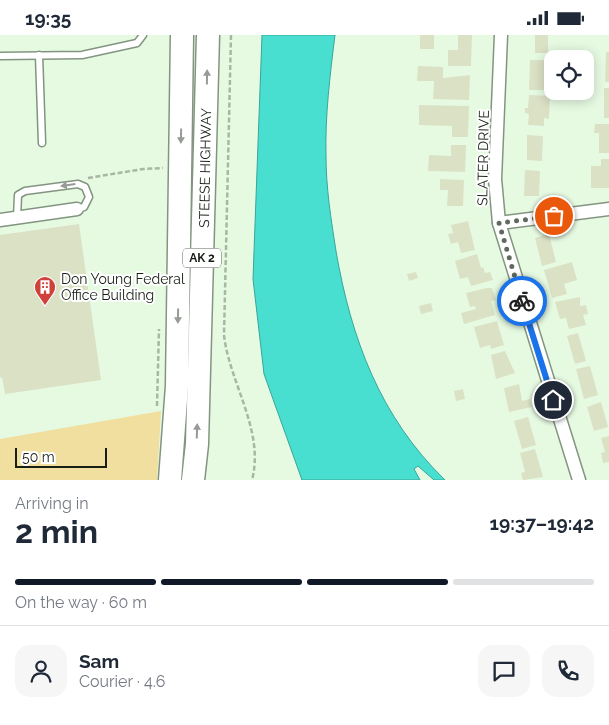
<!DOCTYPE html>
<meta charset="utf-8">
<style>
:root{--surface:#fff;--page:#f6f6f7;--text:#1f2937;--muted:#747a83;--line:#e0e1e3;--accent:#111827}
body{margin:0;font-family:Raleway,sans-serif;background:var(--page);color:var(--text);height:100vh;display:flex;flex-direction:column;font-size:19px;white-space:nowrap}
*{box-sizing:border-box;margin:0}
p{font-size:16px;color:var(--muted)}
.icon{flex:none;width:28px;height:28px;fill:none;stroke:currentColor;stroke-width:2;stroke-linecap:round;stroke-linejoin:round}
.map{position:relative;height:445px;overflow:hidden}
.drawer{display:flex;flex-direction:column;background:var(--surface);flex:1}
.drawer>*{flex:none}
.tools{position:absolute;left:544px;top:15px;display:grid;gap:10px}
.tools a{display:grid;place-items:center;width:50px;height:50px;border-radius:10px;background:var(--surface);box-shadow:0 2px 12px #0003;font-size:25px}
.scale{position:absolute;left:15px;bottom:12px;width:92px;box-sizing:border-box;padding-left:5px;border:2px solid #171e16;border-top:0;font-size:14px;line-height:18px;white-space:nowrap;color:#171e16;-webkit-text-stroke:4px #fff;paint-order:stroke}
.pin{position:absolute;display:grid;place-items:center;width:42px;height:42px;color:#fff;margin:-21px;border:2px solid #fff;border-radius:50%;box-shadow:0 1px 5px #0007}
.courier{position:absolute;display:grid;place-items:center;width:50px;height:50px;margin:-25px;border:4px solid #1a73e8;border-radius:50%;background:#fff;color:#222;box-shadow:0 1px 6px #0007}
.head em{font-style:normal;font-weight:700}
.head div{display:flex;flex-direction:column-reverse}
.head{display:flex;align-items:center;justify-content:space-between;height:85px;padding:0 15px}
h1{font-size:32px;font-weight:700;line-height:38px}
.bar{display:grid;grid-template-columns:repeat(4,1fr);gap:8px 5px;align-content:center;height:60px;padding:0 15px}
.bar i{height:6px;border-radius:4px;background:var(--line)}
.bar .active{background:var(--accent)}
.bar p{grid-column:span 4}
.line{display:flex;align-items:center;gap:12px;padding:0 15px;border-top:1px solid var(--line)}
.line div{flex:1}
.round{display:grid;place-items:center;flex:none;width:52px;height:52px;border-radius:15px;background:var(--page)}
.status{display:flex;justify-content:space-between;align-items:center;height:35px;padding:0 25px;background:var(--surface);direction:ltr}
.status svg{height:14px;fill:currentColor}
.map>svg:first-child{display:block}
.green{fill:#f0df9f}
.water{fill:#48dfd1;stroke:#39a599}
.building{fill:#dbe1c5}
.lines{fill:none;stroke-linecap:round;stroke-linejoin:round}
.lane-casing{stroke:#839580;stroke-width:9}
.street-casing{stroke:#839580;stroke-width:15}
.highway-casing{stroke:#839580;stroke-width:25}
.path{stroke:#a7b7a4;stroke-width:2.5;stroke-dasharray:5 2.5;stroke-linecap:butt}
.lane{stroke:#fff;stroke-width:6}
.street{stroke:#fff;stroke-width:12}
.highway{stroke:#fff;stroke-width:22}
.oneway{fill:#979a96}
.done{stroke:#5f6b5d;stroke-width:5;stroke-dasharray:0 9}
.route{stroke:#1a73e8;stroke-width:6}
.labels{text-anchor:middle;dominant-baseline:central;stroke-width:4;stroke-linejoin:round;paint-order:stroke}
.shield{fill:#fff;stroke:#5d625c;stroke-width:1}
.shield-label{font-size:12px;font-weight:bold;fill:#171e16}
.street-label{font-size:14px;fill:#171e16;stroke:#fff}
.poi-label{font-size:14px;fill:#171e16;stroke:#fff;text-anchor:start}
</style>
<div class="status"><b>19:35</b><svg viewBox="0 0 49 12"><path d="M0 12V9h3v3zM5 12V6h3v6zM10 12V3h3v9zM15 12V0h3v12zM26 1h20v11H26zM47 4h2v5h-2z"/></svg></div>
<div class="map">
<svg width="609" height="445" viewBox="0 0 609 445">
<rect width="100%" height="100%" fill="#e6fae2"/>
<polygon class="green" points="161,376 157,445 0,445 0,404"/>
<path class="water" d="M262,0H335C330,40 325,81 326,121C326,153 331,184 336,216C351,303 380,382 445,445H434L418,431L414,434L420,445H302L264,339L253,244Z"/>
<g class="building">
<rect x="420" y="0" width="14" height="14"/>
<polygon points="458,0 472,0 471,31 448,31 448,15 458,15"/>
<rect x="535" y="0" width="13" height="18"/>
<polygon points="606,17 609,17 609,47 605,47"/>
<polygon points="530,25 545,25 544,55 529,55"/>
<polygon points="418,31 443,32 443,43 470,40 469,65 433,64 434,46 417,46"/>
<rect x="604" y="53" width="5" height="30"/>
<polygon points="529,60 550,61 549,84 544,83 544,91 528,90 529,79 525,78 525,73 528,73"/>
<polygon points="419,70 469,71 468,102 452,102 452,91 419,90"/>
<polygon points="595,89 609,89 609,118 599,118 599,98 594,98"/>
<polygon points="527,100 543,101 542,126 527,125"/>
<polygon points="451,110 466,110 465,137 428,136 429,120 451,121"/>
<polygon points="601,124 609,124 609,153 591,153 591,131 601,131"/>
<polygon points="525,135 540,136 539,161 524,161"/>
<polygon points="440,144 464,145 463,171 447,171 448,155 440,155"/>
<polygon points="468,186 475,215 461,218 458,207 451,209 448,199 453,198 451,190"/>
<polygon points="79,189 101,345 5,359 2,342 0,343 0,200"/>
<polygon points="549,199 556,227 542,231 535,203"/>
<polygon points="477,219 481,233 483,232 485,238 490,237 493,245 471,251 468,242 460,244 455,226"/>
<polygon points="572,227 577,245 564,249 567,259 552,263 544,235"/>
<polygon points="416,237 418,243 409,246 407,239"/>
<polygon points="487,253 492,253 496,265 491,266 495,280 464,289 461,278 476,274 475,271 470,272 466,258"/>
<polygon points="580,262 580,271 586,270 588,279 583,280 586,290 569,294 566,283 560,284 555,267"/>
<polygon points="431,268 433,276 421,279 419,271"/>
<polygon points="497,286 504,310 491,314 490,310 480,313 474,292"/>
<polygon points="578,298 586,326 575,329 567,301"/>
<polygon points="505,316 515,338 496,344 491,320"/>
<polygon points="590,331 598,360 584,364 576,334"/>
<polygon points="519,349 522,366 530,364 532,372 509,377 504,353"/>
<polygon points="463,354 465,364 456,366 454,356"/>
<polygon points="601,367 608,392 594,396 587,372"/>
<polygon points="528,382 536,410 522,414 514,386"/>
<polygon points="609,401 609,427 603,428 601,418 605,417 601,403"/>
<polygon points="535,414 543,442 523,445 521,438 525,437 520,418"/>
</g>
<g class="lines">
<g class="lane-casing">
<g id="lane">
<polyline points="39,20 42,108"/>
<polyline points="0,21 82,20 137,8 143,0"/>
<polyline points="17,183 18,160 25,156 78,149 85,152 89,162 84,172 77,174"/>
</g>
</g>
<g class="street-casing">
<g id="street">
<polyline points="501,0 495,144 499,188 579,445"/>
<polyline points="0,185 77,174"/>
<polyline points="499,188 609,174"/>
</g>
</g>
<g class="highway-casing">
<g id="highway">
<polyline points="170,445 177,351 182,0"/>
<polyline points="193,445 197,409 208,0"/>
</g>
</g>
<g class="path">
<path d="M231,0L224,300C229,347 265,396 252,445"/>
<polyline points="88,143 143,134 163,133"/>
<polyline points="157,371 159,294"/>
</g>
<use href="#lane" class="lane"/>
<use href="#street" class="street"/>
<use href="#highway" class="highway"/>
</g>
<defs><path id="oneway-solid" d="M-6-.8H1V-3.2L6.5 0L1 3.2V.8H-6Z" transform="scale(1.25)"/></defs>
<g class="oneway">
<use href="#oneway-solid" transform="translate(207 42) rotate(-89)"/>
<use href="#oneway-solid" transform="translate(181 101) rotate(91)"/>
<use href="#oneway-solid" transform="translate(68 150) rotate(172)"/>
<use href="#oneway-solid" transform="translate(178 281) rotate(91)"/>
<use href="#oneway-solid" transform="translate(197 396) rotate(-88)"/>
</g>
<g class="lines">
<polyline class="done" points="522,266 499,188 554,181"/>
<polyline class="route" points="522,266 553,365"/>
</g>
<defs>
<g id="building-pin" transform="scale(1.125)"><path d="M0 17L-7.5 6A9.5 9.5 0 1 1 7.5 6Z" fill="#cf413b" stroke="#fff"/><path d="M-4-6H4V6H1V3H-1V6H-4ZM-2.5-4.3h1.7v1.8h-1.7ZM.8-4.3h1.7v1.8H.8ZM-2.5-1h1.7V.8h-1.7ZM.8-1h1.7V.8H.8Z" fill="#fff"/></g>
</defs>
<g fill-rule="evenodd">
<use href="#building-pin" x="45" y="252"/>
</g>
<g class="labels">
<rect class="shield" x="183" y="213.5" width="38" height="19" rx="4"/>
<g class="shield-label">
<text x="202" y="223">AK 2</text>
</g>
<g class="street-label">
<text transform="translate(483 123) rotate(-89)">SLATER DRIVE</text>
<text transform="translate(205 133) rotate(-89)">STEESE HIGHWAY</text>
</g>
<g class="poi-label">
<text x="61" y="244">Don Young Federal<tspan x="61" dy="16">Office Building</tspan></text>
</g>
</g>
</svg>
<div class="tools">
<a><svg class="icon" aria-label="locate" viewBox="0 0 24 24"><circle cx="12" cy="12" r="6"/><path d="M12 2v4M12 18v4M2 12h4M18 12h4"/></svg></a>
</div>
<div class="scale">50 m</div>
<div class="pin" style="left:554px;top:181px;background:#ea580c"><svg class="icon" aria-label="bag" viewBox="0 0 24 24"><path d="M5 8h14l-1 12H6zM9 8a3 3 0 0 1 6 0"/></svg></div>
<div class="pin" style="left:553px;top:365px;background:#1f2937"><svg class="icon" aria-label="home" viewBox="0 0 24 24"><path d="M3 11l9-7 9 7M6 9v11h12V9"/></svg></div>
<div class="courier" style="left:522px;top:266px"><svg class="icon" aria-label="bike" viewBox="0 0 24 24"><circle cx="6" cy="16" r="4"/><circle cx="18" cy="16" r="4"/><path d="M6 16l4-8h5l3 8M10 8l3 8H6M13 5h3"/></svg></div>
</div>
<section class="drawer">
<div class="head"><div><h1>2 min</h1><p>Arriving in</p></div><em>19:37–19:42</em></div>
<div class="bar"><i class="active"></i><i class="active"></i><i class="active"></i><i></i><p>On the way · 60 m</p></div>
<div class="line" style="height:90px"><a class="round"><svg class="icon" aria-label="person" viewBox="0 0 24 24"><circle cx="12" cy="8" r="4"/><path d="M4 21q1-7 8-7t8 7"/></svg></a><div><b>Sam</b><p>Courier · 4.6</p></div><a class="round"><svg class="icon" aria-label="chat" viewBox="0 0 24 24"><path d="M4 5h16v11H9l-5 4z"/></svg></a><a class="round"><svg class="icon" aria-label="phone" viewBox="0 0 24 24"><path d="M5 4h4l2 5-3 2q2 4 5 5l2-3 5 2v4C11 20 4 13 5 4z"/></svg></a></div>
</section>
